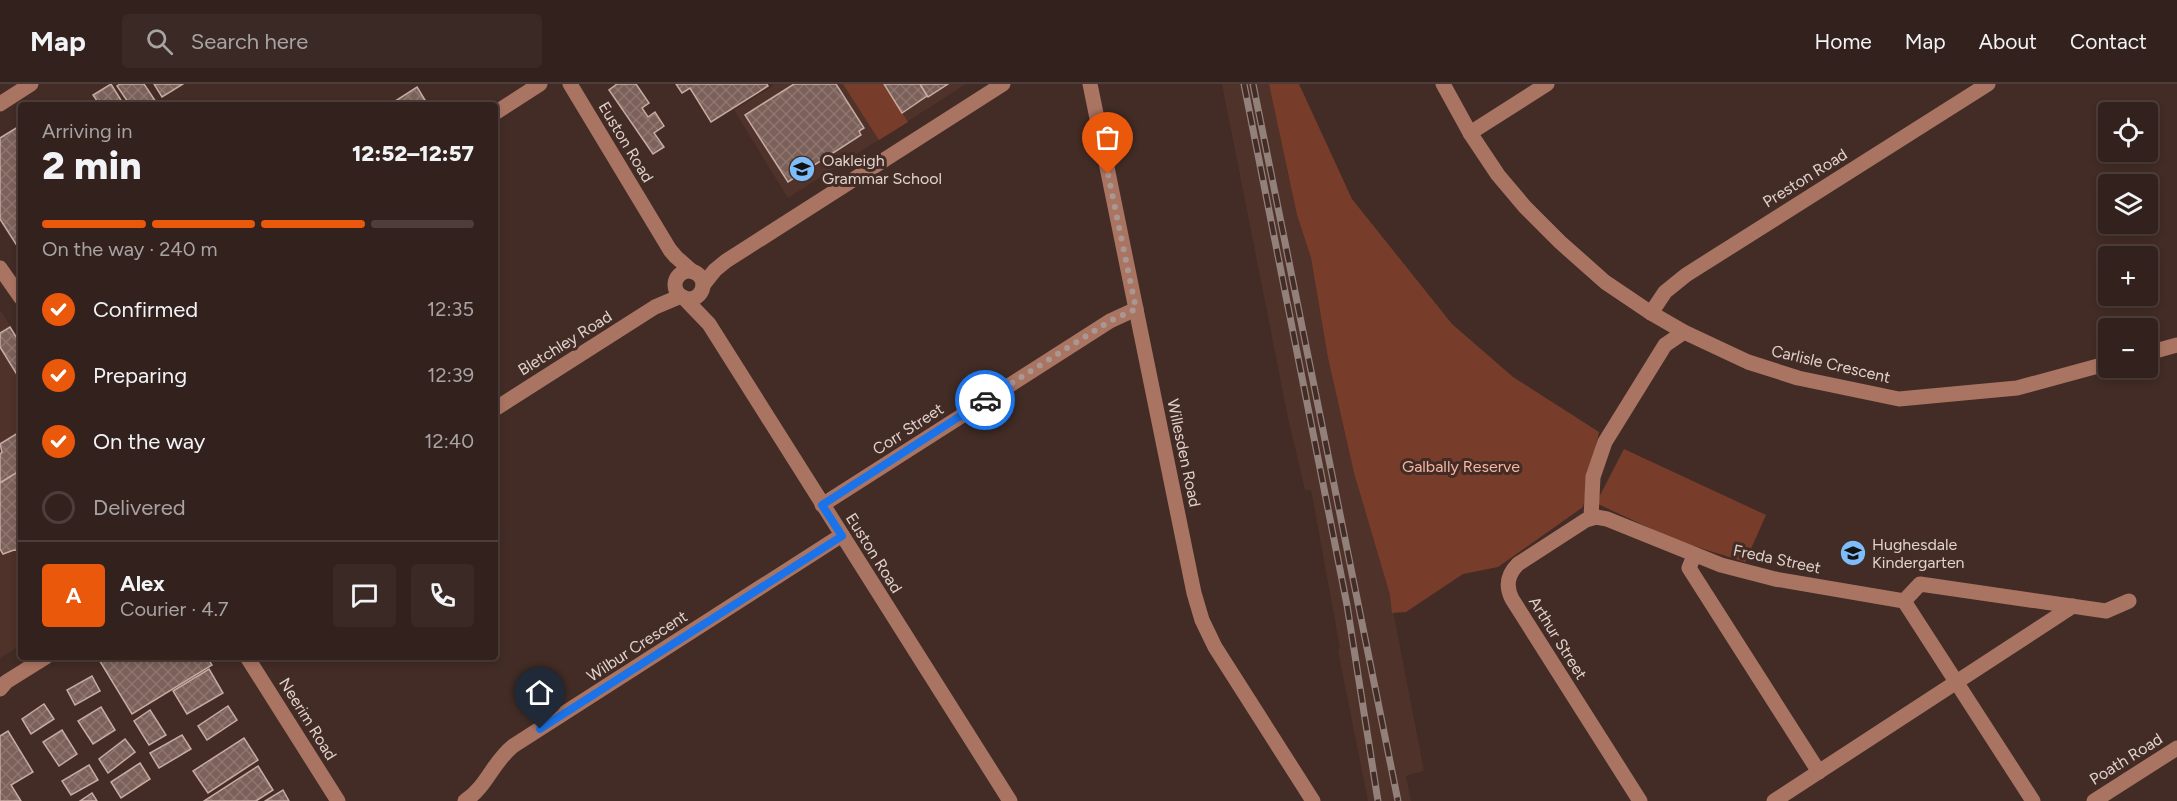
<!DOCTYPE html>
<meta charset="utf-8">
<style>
:root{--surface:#32211c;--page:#3a2925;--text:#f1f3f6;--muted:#a8a3a3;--line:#4d3e3b;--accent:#ea580c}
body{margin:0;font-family:Figtree,sans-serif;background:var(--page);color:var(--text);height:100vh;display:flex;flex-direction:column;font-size:22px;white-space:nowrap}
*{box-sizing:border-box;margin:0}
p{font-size:20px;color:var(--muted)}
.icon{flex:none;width:33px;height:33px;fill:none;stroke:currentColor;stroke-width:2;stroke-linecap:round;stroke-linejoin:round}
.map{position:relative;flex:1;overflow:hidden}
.sheet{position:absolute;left:18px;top:18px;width:480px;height:558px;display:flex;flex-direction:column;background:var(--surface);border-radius:6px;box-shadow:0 3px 9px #0003,0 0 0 2px var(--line)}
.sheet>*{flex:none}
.fabs{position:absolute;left:2098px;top:18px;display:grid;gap:12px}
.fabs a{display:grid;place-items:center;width:60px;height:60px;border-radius:6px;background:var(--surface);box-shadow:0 3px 9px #0003,0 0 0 2px var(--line);font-size:30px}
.pin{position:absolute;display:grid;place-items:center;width:51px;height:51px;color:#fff;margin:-62px -26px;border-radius:50% 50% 50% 0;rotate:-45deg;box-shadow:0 0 6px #0007}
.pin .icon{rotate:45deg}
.courier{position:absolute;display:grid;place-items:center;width:60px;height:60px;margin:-30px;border:4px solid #1a73e8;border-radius:50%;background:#fff;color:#222;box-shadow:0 2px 8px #0007}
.headline em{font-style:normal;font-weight:800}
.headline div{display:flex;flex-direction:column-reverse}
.headline{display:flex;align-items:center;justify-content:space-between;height:102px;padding:0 24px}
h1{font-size:39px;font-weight:800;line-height:45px}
.bar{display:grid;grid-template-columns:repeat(4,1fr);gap:9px 6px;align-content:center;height:72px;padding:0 24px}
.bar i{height:8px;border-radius:4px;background:var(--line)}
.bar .active{background:var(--accent)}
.bar p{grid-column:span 4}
.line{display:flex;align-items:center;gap:15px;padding:0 24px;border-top:2px solid var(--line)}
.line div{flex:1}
.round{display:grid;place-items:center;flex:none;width:63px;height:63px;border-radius:6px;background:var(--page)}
ol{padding:0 24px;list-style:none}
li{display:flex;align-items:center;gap:18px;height:66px}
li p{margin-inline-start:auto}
li .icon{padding:6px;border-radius:50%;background:var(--accent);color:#fff;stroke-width:4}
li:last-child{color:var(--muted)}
li i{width:33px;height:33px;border:3px solid var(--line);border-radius:50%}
header{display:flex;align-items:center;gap:36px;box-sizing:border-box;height:84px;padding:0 30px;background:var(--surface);border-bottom:2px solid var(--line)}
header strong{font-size:28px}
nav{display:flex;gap:33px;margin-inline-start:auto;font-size:21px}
.search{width:420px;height:54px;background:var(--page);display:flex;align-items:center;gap:15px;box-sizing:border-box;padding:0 21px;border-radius:6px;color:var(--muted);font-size:22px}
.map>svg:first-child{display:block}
.built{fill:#4f3229}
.green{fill:#783d2a}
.building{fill:url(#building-cross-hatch);stroke:#c7aba1;stroke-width:1.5}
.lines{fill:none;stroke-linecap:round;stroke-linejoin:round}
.minor{stroke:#aa7463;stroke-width:15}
.rail-casing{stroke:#92807a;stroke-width:7}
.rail{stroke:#422c25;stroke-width:4.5;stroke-dasharray:14;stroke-linecap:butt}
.done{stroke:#a99892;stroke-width:6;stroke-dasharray:0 10.8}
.route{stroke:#1a73e8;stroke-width:8}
.labels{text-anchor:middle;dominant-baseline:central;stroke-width:6;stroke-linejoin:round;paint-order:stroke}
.street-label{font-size:16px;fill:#e1d2cd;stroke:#422c25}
.poi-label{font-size:16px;fill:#e1d2cd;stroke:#422c25;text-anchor:start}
.park-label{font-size:16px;fill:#f6b7a2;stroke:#422c25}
</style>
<header>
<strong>Map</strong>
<div class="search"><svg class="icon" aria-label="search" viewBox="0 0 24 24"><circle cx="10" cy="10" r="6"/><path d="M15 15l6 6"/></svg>Search here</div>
<nav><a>Home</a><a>Map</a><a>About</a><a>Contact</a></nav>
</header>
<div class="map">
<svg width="2177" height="717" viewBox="0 0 2177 717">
<defs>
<pattern id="building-cross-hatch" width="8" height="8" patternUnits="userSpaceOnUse" patternTransform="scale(1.5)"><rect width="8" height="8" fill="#7b6159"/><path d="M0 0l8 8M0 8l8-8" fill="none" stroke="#8d7770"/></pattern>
</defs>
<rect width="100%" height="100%" fill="#422c25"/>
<g class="built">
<polygon points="772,0 966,0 788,114 734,26 773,2"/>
<polygon points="1222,0 1269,0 1297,131 1311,174 1328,274 1354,389 1390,511 1424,687 1406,692 1411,717 1368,717 1338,567 1340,564 1311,406 1305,406 1288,334"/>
<polygon points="0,226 21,259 21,561 0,574"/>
</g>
<g class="green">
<polygon points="843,0 884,0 908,38 879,56"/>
<polygon points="1269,0 1299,0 1352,115 1452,240 1513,293 1599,348 1583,423 1498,483 1463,490 1406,528 1392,529 1390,511 1354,389 1328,274 1311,174 1297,131"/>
<polygon points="1624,365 1766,431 1745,478 1675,456 1596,419"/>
</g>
<g class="building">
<polygon points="111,0 124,21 100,21 93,11"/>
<polygon points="120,0 144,0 158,21 130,21 117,2"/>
<polygon points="154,0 183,0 162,13"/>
<polygon points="617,0 636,0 649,19 642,24 648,33 655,28 664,42 654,49 664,63 653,70 609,6"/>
<polygon points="676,0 767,0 768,2 711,38 690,4 682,9"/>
<polygon points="794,0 836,0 864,44 859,47 861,51 788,98 745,31"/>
<polygon points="884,0 920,0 927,12 902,29"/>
<polygon points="920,0 948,0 928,13"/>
<polygon points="417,3 428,21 389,21"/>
<polygon points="21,41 21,168 0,135 0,54"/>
<polygon points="10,243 21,261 21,297 0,263 0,249"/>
<polygon points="21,347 21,386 0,399 0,370 2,368 0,360"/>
<polygon points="21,386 21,467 14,466 3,470 0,465 0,399"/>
<polygon points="100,573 207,573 212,581 132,630 98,574"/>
<polygon points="209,585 223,609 187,630 173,607"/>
<polygon points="92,592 100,607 75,621 67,606"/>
<polygon points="44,620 54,635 31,650 22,635"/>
<polygon points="228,622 237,636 207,656 198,642"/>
<polygon points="101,623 115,646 93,660 78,637"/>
<polygon points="150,626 166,651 149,661 134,637"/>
<polygon points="62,646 77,670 59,682 43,658"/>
<polygon points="8,647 33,688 11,701 21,717 0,717 0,652"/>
<polygon points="182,651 191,665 159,684 150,669"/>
<polygon points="244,654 258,676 208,709 193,687"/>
<polygon points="125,655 135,668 108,689 99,675"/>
<polygon points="140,679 150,695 121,714 111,698"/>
<polygon points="89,681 98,696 71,711 62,697"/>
<polygon points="258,682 273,706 256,717 204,717"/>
<polygon points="283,706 289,717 265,717"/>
<polygon points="92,709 97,717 80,717"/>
</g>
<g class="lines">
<g class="minor">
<polyline points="570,0 670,166 676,173 693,188"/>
<polyline points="1090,0 1194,509 1202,536 1215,563 1313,717"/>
<polyline points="1443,0 1470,49 1498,91 1525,123 1560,158 1605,198 1651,229 1684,248 1748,278 1798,294 1899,315 2017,304 2109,279"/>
<polyline points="0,20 31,0"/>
<polyline points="495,29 540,0"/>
<polyline points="1470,49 1547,0"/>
<polyline points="0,184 21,214"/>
<circle cx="689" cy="201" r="14"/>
<polyline points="703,201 715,186 726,177 1003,0"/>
<polyline points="683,213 709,240 1010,717"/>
<polyline points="1651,229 1665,208 1686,191 1988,0"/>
<polyline points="2148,269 2177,261"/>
<polyline points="495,325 655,223 681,212"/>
<polyline points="822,421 1110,237 1136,225"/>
<polyline points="1591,434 1593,393 1605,358 1665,261 1684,248"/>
<polyline points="1694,472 1689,484 1819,688"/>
<polyline points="1904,517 1920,500 2106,527 2129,517"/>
<polyline points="247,573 338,717"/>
<polyline points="0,605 6,598 46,573"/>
<path d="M465,717C488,701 492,679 513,662L842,451"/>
<path d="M1640,717L1512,515C1505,501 1508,490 1518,480L1586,436L1596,433L1607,435L1721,481L1775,495L1904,517L2033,717"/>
<polyline points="1774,717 2073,522"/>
<polyline points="2094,717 2177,664"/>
</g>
<g class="rail-casing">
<g id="rail">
<polyline points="1244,0 1347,521 1378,717"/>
<polyline points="1253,0 1398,717"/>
</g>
</g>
<use href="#rail" class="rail"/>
</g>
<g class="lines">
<polyline class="done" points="985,316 1110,237 1136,225 1108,90"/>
<polyline class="route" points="540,645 842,452 822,421 985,316"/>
</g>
<defs>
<g id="school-disc" transform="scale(1.35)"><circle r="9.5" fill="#7fbdfa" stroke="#422c25"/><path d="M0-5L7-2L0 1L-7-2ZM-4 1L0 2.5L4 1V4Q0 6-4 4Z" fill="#111"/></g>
</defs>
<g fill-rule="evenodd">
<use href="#school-disc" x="802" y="85"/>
<use href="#school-disc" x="1853" y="469"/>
</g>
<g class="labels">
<g class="street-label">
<text transform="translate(626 58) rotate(59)">Euston Road</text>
<text transform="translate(1805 94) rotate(-32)">Preston Road</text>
<text transform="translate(565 259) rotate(-32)">Bletchley Road</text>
<text transform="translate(1831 280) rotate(13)">Carlisle Crescent</text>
<text transform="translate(908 345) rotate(-33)">Corr Street</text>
<text transform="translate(1184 369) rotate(78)">Willesden Road</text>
<text transform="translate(874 469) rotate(58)">Euston Road</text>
<text transform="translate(1777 475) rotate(12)">Freda Street</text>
<text transform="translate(1558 554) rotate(58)">Arthur Street</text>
<text transform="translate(637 562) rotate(-33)">Wilbur Crescent</text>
<text transform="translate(308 635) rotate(58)">Neerim Road</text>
<text transform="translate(2126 675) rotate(-32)">Poath Road</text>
</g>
<g class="poi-label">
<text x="822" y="76">Oakleigh<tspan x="822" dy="18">Grammar School</tspan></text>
<text x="1872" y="460">Hughesdale<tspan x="1872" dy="18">Kindergarten</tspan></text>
</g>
<g class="park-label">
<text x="1461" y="382">Galbally Reserve</text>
</g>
</g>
</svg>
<div class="fabs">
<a><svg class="icon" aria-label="locate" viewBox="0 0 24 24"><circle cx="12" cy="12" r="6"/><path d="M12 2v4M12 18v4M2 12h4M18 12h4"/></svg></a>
<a><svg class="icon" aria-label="layers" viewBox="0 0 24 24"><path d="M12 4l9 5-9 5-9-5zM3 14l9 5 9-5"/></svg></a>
<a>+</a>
<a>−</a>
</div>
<div class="pin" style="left:1108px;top:90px;background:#ea580c"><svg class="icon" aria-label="bag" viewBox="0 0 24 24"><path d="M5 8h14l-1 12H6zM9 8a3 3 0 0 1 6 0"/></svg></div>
<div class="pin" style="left:540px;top:645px;background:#1f2937"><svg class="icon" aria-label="home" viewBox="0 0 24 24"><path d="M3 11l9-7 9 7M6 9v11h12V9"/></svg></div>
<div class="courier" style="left:985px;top:316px"><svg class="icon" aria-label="car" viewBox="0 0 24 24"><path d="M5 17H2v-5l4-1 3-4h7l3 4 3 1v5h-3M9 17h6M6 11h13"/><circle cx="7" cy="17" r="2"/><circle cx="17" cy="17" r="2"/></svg></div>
<section class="sheet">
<div class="headline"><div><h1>2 min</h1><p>Arriving in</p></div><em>12:52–12:57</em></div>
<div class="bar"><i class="active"></i><i class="active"></i><i class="active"></i><i></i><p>On the way · 240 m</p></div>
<ol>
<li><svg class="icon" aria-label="check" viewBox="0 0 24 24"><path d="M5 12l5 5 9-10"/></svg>Confirmed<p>12:35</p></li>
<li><svg class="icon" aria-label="check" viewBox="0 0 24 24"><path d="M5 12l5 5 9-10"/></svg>Preparing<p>12:39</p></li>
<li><svg class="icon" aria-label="check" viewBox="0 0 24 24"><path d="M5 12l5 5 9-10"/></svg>On the way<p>12:40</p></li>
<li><i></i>Delivered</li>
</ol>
<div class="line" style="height:108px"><b class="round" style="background:var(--accent);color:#fff">A</b><div><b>Alex</b><p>Courier · 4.7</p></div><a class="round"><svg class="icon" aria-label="chat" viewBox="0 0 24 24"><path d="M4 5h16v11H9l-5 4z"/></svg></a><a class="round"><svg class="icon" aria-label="phone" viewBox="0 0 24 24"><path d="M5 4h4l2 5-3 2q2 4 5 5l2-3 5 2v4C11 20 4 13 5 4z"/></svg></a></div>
</section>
</div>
